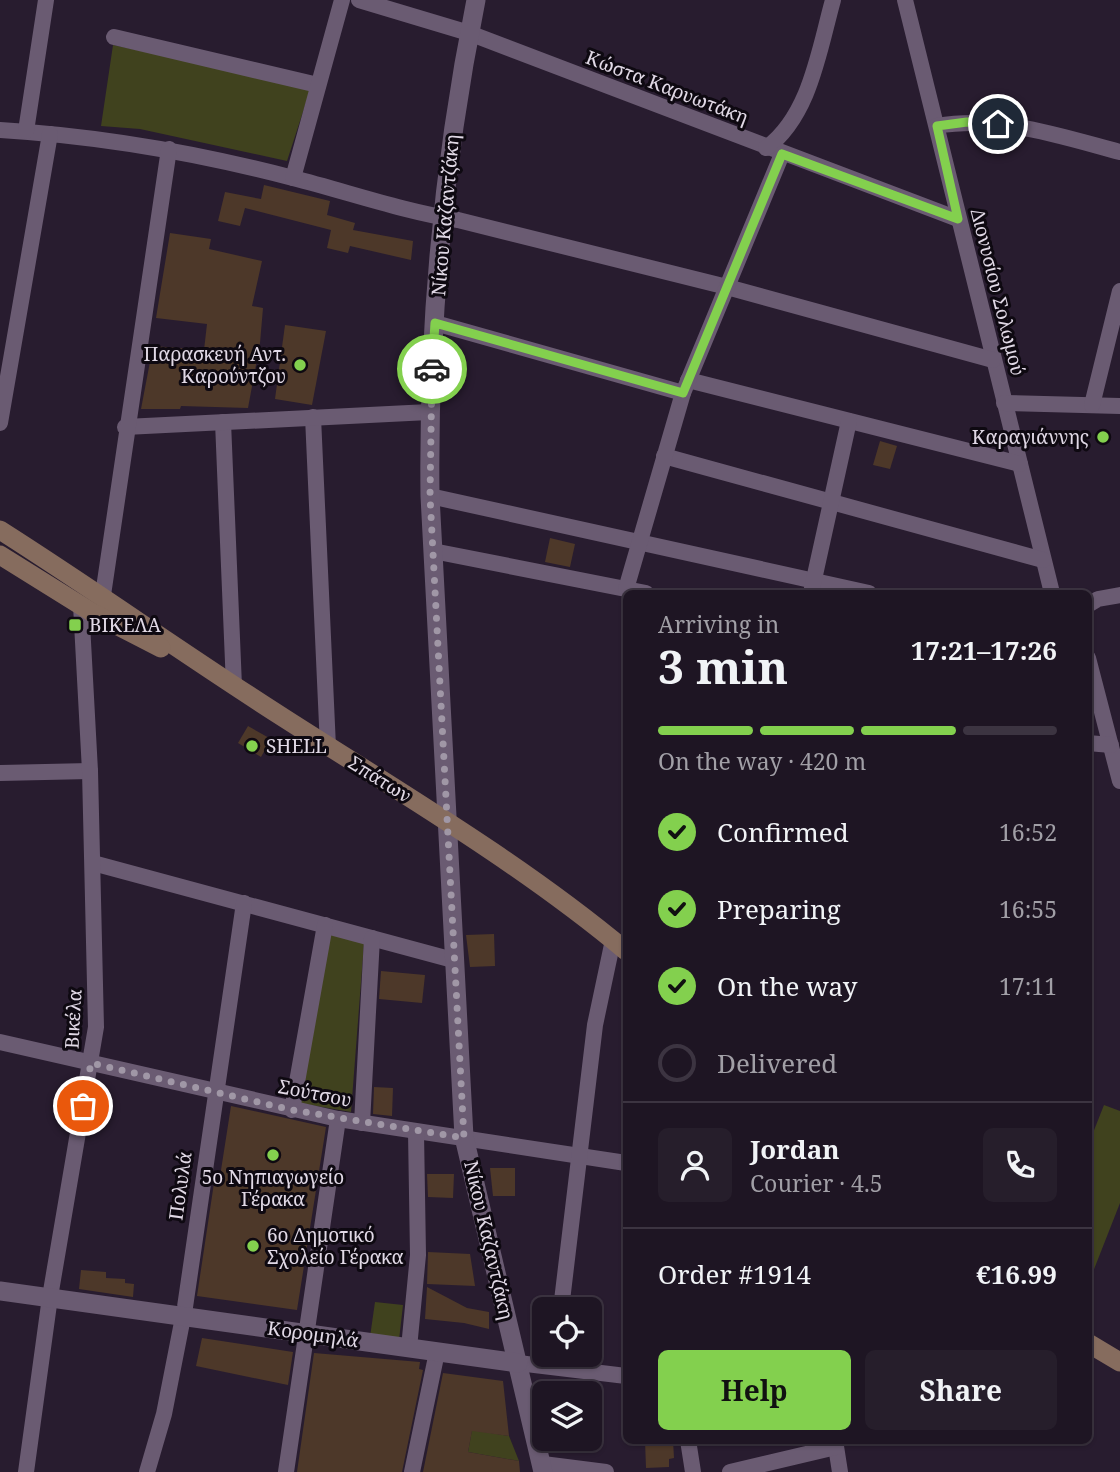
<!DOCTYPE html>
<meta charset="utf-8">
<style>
:root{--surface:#1e1523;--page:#261e2b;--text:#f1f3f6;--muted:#a19fa6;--line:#3c3441;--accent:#83d04e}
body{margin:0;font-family:"Noto Serif",serif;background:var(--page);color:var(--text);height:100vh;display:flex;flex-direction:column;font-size:26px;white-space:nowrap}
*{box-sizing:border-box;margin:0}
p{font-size:23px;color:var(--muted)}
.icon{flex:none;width:38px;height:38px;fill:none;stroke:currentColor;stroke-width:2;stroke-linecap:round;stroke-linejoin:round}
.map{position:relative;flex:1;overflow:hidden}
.drawer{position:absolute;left:623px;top:590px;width:469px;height:854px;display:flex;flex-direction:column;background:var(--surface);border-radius:10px;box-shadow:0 2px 5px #0004,0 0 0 2px var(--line)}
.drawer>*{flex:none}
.tools{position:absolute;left:532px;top:1297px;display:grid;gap:14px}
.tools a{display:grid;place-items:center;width:70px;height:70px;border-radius:10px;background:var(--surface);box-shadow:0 2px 5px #0004,0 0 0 2px var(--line);font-size:35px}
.pin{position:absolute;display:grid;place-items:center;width:60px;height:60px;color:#fff;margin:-30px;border:4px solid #fff;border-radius:50%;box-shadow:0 2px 7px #0007}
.courier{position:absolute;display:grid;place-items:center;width:70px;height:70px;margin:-35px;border:5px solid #83d04e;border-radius:50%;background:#fff;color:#222;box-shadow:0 2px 9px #0007}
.head em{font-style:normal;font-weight:700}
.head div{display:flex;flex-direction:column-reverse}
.head{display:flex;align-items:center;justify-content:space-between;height:119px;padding:0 35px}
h1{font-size:46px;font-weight:700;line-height:52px}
.bar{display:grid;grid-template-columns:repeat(4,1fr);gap:10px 7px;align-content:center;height:84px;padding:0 35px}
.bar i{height:9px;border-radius:5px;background:var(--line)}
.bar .current{background:var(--accent)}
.bar p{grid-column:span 4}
.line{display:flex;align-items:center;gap:18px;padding:0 35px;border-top:2px solid var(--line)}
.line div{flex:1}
.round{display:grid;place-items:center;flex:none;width:74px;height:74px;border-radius:10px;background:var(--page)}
ol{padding:0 35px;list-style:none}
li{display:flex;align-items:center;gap:21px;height:77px}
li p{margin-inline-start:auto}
li .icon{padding:7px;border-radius:50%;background:var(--accent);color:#111;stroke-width:4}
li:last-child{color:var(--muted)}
li i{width:38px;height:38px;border:4px solid var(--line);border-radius:50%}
.primary-button{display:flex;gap:14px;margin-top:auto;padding:14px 35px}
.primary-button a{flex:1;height:80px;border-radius:10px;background:var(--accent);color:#111;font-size:28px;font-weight:700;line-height:80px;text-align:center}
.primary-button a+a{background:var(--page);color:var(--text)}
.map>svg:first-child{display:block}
.green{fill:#40421e}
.building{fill:#4d3829}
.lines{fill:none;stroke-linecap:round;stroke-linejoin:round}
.minor{stroke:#6a5b72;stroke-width:16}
.tertiary{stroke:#6a5b72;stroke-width:19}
.secondary{stroke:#866c5e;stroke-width:19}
.done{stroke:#a097a6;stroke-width:7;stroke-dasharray:0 12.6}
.route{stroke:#83d04e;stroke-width:9}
.poi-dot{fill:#83d04e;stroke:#0e0911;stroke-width:2.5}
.labels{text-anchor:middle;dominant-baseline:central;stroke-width:6;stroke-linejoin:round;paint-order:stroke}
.street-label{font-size:19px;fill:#e1d9e6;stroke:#0e0911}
.poi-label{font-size:19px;fill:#e1d9e6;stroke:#0e0911;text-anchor:start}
</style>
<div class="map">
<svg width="1120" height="1472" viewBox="0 0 1120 1472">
<rect width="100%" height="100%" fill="#281c2f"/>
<g class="green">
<polygon points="113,45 311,87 287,161 140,129 101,126"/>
<polygon points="328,934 364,943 351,1112 299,1103"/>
<polygon points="1104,1105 1120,1111 1120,1203 1089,1282 1089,1143"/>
<polygon points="375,1302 403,1305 399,1340 370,1337"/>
<polygon points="472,1430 509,1436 519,1461 468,1452"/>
</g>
<g class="building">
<polygon points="264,185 330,201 327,215 355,223 353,230 413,241 411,260 350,246 348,253 327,248 331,230 245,208 240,226 218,221 225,192 261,199"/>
<polygon points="170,233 211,239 209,249 262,261 252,306 263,308 260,343 248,408 181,406 180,409 141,409 153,346 204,350 207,324 156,318"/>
<polygon points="285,325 326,331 312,405 275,399"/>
<polygon points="880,441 897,446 890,469 873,465"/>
<polygon points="550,538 575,544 570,567 545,562"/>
<polygon points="248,726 271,739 261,757 238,743"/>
<polygon points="494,934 495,966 470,967 466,935"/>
<polygon points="381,971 425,975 422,1003 379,999"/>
<polygon points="374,1087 393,1088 392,1116 373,1114"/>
<polygon points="231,1106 326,1127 297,1310 197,1296 214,1183 219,1183"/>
<polygon points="490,1168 515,1168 515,1196 493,1196"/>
<polygon points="427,1174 454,1174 453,1198 428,1197"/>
<polygon points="428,1252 470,1254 475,1286 427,1284"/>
<polygon points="81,1270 106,1272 106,1278 125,1279 125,1283 134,1284 133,1297 79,1289"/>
<polygon points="427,1287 467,1308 489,1312 489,1329 464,1323 425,1319"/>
<polygon points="202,1338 293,1352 288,1385 196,1366"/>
<polygon points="314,1353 420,1362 419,1369 423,1370 402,1472 297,1472"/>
<polygon points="443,1373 503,1381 509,1436 472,1431 468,1452 519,1461 520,1472 423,1472"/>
<polygon points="645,1440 673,1440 674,1458 669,1459 669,1467 646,1468"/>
</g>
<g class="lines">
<g class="minor">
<polyline points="359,0 469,33 958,219"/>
<polyline points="905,0 1052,593"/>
<polyline points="114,37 318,85"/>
<path d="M937,126C999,115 1060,136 1120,152"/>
<path d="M0,130C99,136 197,153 293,178C348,192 402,211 458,220L727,287L993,360"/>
<polyline points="26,131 46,0"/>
<path d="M766,148C810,116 819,50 833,0"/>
<polyline points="293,178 342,0"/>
<polyline points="435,323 683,393"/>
<polyline points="688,380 1020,464"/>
<polyline points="1004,403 1120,406"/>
<polyline points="1092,405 1120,291"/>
<polyline points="313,417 328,747"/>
<polyline points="223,422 234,686"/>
<polyline points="0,423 50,134"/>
<polyline points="125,427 429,412"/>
<polyline points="664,456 1043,560"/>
<polyline points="430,496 869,593"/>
<polyline points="433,551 646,593"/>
<polyline points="626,589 683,393 782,154"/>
<polyline points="811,593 849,421"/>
<polyline points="103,595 169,149"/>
<polyline points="1088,605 1098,599 1120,595"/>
<polyline points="1088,658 1120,781"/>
<polyline points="1088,743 1111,745"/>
<polyline points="0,773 90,771"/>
<polyline points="93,863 453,960"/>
<polyline points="0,1042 338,1119 626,1163"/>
<polyline points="292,1110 325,925"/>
<polyline points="362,1123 372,938"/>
<polyline points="561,1309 595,1025 613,940"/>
<polyline points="409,1348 418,1255 416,1132"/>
<polyline points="518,1363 626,1376"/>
<polyline points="688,1440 693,1472"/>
<polyline points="835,1440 840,1472"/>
<polyline points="543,1464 606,1472"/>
<polyline points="26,1472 50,1297 96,1027 90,771 81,605"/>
<polyline points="147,1472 164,1414 185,1307 244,903"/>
<polyline points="286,1472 338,1119"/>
<polyline points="412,1472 437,1352"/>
<polyline points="730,1472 836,1447"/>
</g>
<g class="tertiary">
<path d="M476,0C443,163 428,330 430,496L464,1137L543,1472"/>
<polyline points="0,1291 518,1363"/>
</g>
<g class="secondary">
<path d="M0,530C96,591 188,657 284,718C398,791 522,864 626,951"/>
<polyline points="0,555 93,613 161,648"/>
<polyline points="1088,1343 1120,1362"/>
</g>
</g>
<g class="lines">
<polyline class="done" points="83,1106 91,1063 292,1110 464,1138 430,496 432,369"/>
<polyline class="route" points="432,369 435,323 683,393 782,154 958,219 937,126 967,122 998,124"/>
</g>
<g class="poi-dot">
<circle cx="300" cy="365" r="7"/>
<circle cx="1103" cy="437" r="7"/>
<rect x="68" y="618" width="14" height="14" rx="3.5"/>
<circle cx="252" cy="746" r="7"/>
<circle cx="273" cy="1155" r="7"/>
<circle cx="253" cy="1246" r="7"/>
</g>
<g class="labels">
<g class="street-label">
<text transform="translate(667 87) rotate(21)">Κώστα Καρυωτάκη</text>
<text transform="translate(445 215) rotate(-85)">Νίκου Καζαντζάκη</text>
<text transform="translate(998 292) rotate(76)">Διονυσίου Σολωμού</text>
<text transform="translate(380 779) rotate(32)">Σπάτων</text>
<text transform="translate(73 1019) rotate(-87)">Βικέλα</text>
<text transform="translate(315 1093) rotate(11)">Σούτσου</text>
<text transform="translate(180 1186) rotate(-82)">Πολυλά</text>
<text transform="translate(489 1240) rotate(77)">Νίκου Καζαντζάκη</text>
<text transform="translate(313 1334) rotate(8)">Κορομηλά</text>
</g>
<g class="poi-label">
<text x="286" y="354" text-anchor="end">Παρασκευή Αντ.<tspan x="286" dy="22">Καρούντζου</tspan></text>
<text x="1089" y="437" text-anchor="end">Καραγιάννης</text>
<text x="89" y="625">ΒΙΚΕΛΑ</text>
<text x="266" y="746">SHELL</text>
<text x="273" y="1177" text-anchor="middle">5ο Νηπιαγωγείο<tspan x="273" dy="22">Γέρακα</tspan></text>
<text x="267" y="1235">6ο Δημοτικό<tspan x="267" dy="22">Σχολείο Γέρακα</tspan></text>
</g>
</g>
</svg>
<div class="tools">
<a><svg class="icon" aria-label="locate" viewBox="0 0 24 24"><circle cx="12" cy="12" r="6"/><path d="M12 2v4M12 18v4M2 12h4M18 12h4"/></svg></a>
<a><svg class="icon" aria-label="layers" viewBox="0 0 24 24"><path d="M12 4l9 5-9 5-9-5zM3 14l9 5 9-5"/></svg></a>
</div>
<div class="pin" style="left:83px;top:1106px;background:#ea580c"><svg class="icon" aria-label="bag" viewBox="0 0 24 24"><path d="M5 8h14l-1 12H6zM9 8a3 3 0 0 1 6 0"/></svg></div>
<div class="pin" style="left:998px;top:124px;background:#1f2937"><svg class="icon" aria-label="home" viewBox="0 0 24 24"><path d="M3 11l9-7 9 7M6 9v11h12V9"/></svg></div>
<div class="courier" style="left:432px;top:369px"><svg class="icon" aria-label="car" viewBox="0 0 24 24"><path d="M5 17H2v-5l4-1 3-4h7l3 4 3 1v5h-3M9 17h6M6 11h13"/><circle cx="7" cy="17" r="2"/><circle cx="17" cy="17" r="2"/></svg></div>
<section class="drawer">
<div class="head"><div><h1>3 min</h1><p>Arriving in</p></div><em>17:21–17:26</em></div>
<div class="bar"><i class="current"></i><i class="current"></i><i class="current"></i><i></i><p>On the way · 420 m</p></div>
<ol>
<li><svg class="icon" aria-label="check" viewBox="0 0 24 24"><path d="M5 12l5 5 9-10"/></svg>Confirmed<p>16:52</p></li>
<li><svg class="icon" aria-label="check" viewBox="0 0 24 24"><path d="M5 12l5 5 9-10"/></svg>Preparing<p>16:55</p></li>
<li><svg class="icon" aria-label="check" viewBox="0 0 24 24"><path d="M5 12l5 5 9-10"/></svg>On the way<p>17:11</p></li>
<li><i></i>Delivered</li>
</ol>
<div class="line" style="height:126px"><a class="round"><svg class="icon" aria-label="person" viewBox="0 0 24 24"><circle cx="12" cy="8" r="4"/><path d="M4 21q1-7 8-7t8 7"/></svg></a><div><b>Jordan</b><p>Courier · 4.5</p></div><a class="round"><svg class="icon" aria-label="phone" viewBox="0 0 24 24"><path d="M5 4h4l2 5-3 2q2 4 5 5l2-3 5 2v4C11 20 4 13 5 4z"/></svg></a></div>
<div class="line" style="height:91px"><div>Order #1914</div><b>€16.99</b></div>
<div class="primary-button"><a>Help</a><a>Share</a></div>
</section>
</div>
